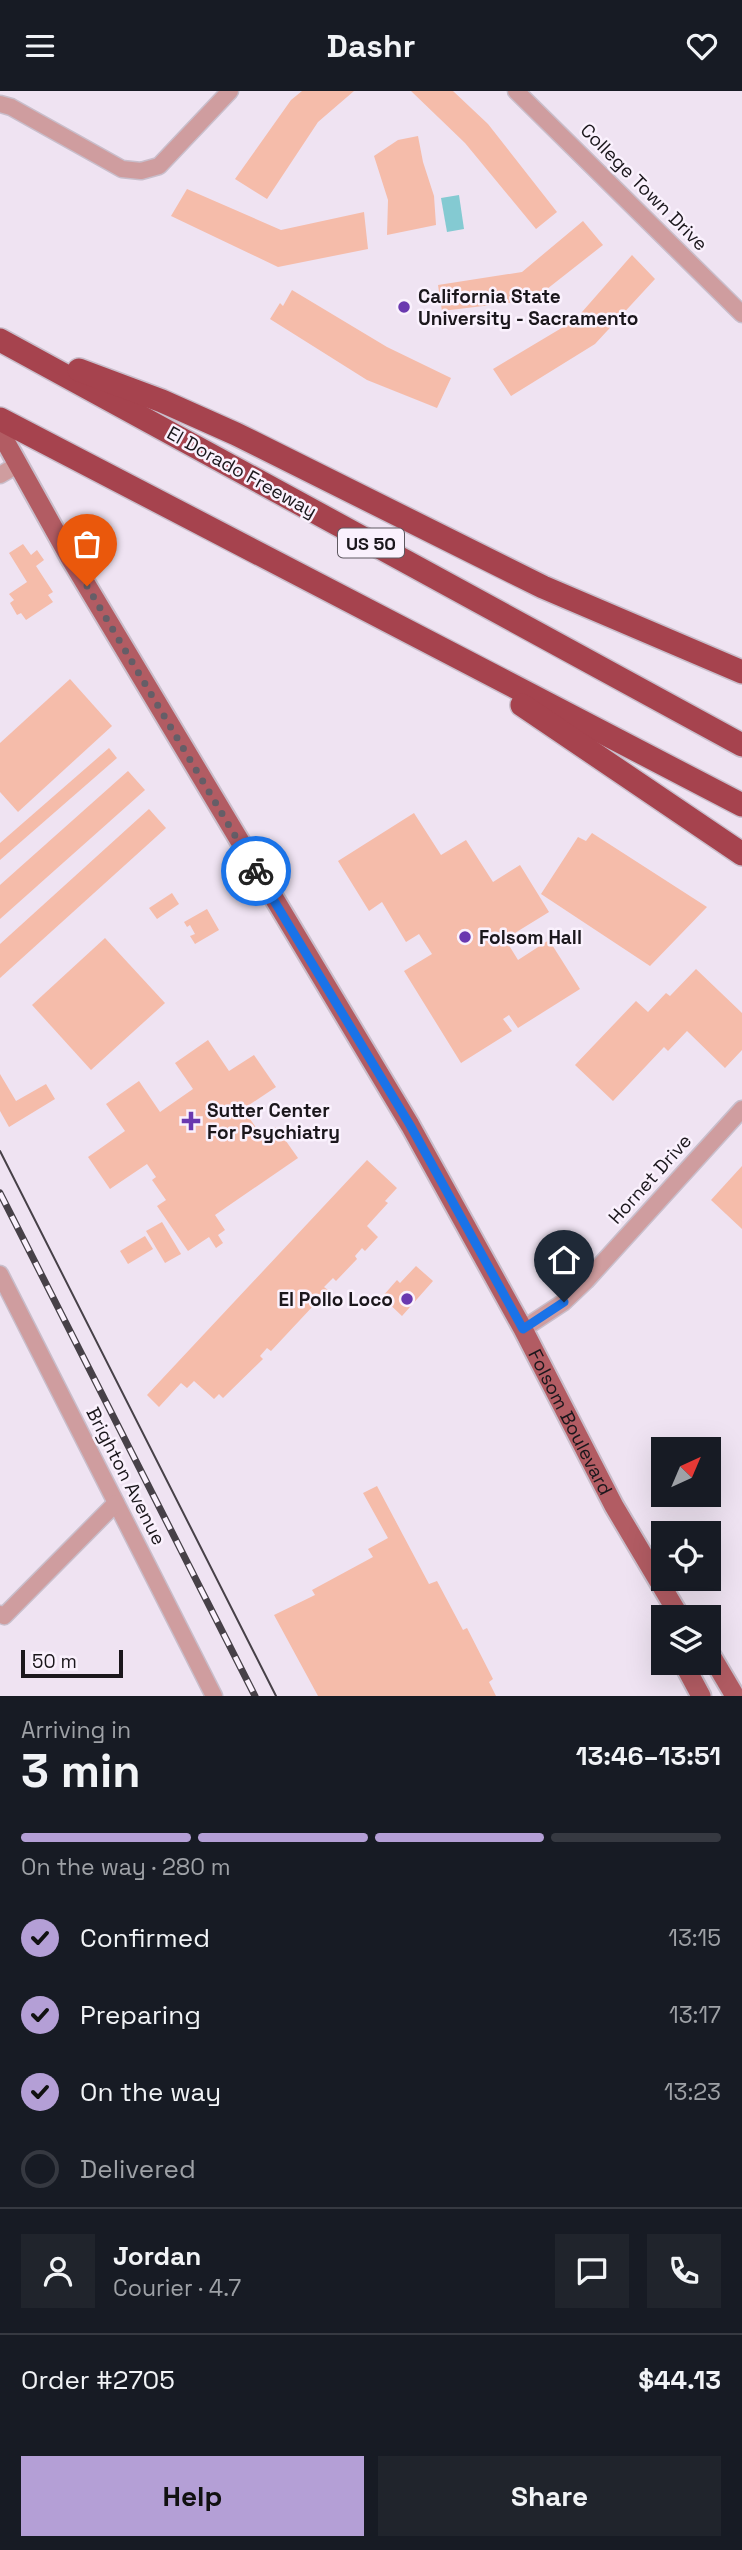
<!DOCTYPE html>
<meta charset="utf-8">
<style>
:root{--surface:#171b24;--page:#20242c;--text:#f1f3f6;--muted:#9ea1a6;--line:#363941;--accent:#b49fd6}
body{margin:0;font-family:"Space Grotesk",sans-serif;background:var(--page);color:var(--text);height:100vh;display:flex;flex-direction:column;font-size:26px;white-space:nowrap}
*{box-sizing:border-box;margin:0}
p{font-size:23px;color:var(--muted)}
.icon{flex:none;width:38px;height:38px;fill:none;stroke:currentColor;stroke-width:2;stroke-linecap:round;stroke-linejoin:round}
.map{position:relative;height:1605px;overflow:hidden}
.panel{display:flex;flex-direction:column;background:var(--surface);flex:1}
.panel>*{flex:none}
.needle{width:46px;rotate:44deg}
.tools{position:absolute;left:651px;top:1346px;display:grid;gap:14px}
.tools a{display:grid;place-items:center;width:70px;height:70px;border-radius:0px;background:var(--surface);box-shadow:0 7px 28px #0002;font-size:35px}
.scale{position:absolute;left:21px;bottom:18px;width:102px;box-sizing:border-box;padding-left:7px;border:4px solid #1b171c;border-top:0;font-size:19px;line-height:24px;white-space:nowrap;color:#1b171c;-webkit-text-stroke:5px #faf1fd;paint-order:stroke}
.pin{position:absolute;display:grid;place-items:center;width:60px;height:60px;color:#fff;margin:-72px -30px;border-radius:50% 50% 50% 0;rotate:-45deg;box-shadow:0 0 7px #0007}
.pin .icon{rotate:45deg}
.courier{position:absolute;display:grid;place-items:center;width:70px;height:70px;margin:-35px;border:5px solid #1a73e8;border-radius:50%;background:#fff;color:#222;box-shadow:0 2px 9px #0007}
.head em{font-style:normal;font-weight:700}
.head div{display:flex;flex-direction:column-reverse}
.head{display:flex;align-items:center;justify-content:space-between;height:119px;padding:0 21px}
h1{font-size:46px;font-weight:700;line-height:52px}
.bar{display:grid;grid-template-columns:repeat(4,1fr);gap:10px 7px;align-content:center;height:84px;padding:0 21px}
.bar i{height:9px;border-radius:5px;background:var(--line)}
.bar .active{background:var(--accent)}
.bar p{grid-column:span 4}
.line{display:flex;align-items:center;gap:18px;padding:0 21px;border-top:2px solid var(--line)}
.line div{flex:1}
.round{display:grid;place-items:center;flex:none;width:74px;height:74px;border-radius:0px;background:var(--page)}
ol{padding:0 21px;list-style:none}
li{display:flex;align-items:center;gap:21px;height:77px}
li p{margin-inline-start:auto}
li .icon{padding:7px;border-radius:50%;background:var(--accent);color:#111;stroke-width:4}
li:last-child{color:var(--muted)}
li i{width:38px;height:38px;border:4px solid var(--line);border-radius:50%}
.primary-button{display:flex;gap:14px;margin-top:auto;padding:14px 21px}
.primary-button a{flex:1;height:80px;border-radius:0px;background:var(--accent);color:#111;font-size:28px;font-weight:700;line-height:80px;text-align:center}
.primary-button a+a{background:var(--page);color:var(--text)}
header{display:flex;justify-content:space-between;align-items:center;height:91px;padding:0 21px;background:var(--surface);font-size:32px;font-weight:700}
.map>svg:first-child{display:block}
.water{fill:#84cad2}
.building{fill:#f5bcaa}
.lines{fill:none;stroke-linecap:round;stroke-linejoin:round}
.minor-casing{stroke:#c9becb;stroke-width:19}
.major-casing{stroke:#c9becb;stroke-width:23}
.highway-casing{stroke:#c9becb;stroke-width:26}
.minor{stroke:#cf9d9f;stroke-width:16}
.major{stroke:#b25c63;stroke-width:19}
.highway{stroke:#a6434e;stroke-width:23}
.tram{stroke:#474148;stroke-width:2}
.rail-casing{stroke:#474148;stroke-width:7}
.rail{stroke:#faf1fd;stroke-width:4.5;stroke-dasharray:13;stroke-linecap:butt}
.done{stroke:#655e67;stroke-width:7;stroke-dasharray:0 12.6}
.route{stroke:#1a73e8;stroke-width:9}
.poi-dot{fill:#6a38af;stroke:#faf1fd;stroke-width:2.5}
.labels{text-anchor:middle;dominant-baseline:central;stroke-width:5;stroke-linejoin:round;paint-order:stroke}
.shield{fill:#faf1fd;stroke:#5e5860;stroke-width:2}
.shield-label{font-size:18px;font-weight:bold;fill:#1b171c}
.street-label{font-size:19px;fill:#1b171c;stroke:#faf1fd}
.poi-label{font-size:19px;font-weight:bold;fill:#1b171c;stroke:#faf1fd;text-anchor:start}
</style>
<header><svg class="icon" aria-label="menu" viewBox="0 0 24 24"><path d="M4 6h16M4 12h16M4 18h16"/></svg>Dashr<svg class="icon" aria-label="heart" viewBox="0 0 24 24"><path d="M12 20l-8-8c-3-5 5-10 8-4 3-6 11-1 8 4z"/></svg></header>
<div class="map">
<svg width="742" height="1605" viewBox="0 0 742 1605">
<rect width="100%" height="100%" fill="#efe3f2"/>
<polygon class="water" points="459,104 464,138 447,141 441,107"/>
<g class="building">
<polygon points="302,0 354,0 318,31 267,108 235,88 291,9"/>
<polygon points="411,0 453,0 488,33 557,121 536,138 465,52"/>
<polygon points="418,45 423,71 434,105 436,134 387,144 388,109 374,65 398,49"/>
<polygon points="187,98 281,139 364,121 368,158 278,176 171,125"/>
<polygon points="583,130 603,154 533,209 442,220 438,194 522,181"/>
<polygon points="632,164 655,188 595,253 511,305 493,278 575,229"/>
<polygon points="292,199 387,256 451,287 437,317 367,289 270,228 280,212 283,215"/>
<polygon points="23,453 31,464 37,459 44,469 36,475 53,501 48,504 53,511 26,529 21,522 17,524 10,512 14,509 9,503 27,491 9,462"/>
<polygon points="70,588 112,635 18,721 0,701 0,652"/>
<polygon points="109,657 117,667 0,769 0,752"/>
<polygon points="128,680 145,699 0,828 0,794"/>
<polygon points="149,718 166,737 0,887 0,853"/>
<polygon points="414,722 441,764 466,749 493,791 520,774 549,821 505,848 518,869 549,849 580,898 518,937 509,924 503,928 512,940 461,972 404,880 432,863 419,843 406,851 382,811 369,820 338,770"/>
<polygon points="592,742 707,816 650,875 541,803 578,746 586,750"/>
<polygon points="172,802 179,813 157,828 149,817"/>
<polygon points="207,818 219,839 195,853 190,845 195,843 190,834 187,836 184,831"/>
<polygon points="105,847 165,912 91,979 32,914"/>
<polygon points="696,878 742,922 742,959 725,977 687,940 668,960 664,956 613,1010 575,974 636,910 648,921 666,902 670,905"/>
<polygon points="208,949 229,980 254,964 276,996 243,1018 262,1045 276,1036 298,1067 215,1124 225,1139 218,1144 223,1152 216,1157 209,1146 188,1160 157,1115 166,1109 152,1089 156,1086 147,1073 110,1098 88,1066 125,1040 106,1013 139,990 160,1021 193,998 175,972"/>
<polygon points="0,983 16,1010 46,993 55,1008 9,1036 0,1020"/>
<polygon points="367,1069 397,1097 385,1110 388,1112 367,1135 378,1146 365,1160 362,1157 355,1165 357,1168 336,1190 333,1187 324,1196 328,1199 271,1260 267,1257 260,1265 263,1268 223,1307 219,1303 214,1308 194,1290 187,1297 181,1292 159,1316 147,1304"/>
<polygon points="742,1075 742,1138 711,1109"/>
<polygon points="162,1131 181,1163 165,1172 146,1140"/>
<polygon points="145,1145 153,1158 128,1173 120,1160"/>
<polygon points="416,1175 433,1190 402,1225 382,1206 397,1189 400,1192"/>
<polygon points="377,1395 429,1493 437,1490 463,1539 467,1537 493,1588 489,1591 496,1605 318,1605 274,1524 315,1504 312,1499 373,1466 368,1458 388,1447 363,1402"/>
</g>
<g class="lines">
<g class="minor-casing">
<g id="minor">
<polyline points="516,0 742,223"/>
<polyline points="0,13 11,16 122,78 141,80 159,75 230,0"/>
<polyline points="0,384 19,373"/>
<polyline points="0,1183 214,1605"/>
<polyline points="523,1238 564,1211 586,1190 742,1018"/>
<polyline points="0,1523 4,1525 116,1412"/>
</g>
</g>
<g class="major-casing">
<g id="major">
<path id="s1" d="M0,341L69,465L410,1034L523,1238L614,1415L680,1526"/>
<polyline points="709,1561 735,1605"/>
<polyline points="687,1572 686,1577 701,1605"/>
</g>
</g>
<g class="highway-casing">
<g id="highway">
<polyline points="0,249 742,654"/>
<polyline points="79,279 162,310 236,343 543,496 742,581"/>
<polyline points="0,328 742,714"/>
<polyline points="522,614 742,763"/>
</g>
</g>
<use href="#minor" class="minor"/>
<use href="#major" class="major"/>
<use href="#highway" class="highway"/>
<polyline class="tram" points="0,1060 276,1605"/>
<g class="rail-casing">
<polyline id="rail" points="0,1102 255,1605"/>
</g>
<use href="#rail" class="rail"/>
</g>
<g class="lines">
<polyline class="done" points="87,495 256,780"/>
<polyline class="route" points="256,780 410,1034 523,1238 564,1211"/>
</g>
<g class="poi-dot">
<circle cx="404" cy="216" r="7"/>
<circle cx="465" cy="846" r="7"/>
<path d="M187.5 1019.5h7v7h7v7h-7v7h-7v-7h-7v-7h7z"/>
<circle cx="407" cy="1208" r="7"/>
</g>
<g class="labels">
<rect class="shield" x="338" y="437.5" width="66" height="29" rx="5"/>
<g class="shield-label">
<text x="371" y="452">US 50</text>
</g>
<g class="street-label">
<text transform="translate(644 96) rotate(45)">College Town Drive</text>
<text transform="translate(242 381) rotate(29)">El Dorado Freeway</text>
<text transform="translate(650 1088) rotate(-48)">Hornet Drive</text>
<text stroke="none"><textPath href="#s1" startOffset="1143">Folsom Boulevard</textPath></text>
<text transform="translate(126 1385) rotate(63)">Brighton Avenue</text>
</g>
<g class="poi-label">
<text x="418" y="205">California State<tspan x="418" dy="22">University - Sacramento</tspan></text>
<text x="479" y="846">Folsom Hall</text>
<text x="207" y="1019">Sutter Center<tspan x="207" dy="22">For Psychiatry</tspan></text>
<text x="393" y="1208" text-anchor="end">El Pollo Loco</text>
</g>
</g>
</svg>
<div class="tools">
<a><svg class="needle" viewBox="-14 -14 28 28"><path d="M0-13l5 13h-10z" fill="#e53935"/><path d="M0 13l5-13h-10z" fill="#9ea1a6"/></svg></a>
<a><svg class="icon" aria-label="locate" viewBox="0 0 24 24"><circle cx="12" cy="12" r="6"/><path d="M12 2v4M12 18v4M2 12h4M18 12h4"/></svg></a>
<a><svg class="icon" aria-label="layers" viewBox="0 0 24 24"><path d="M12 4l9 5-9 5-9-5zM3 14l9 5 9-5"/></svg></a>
</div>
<div class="scale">50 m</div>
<div class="pin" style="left:87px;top:495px;background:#ea580c"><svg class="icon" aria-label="bag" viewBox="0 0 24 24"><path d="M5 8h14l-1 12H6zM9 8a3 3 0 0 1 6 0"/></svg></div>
<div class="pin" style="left:564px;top:1211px;background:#1f2937"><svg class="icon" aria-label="home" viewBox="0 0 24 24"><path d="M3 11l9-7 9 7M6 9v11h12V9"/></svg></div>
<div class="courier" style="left:256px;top:780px"><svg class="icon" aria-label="bike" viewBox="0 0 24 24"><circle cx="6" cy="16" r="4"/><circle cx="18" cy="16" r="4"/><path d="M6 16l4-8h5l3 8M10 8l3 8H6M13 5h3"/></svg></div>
</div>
<section class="panel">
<div class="head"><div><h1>3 min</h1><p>Arriving in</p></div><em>13:46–13:51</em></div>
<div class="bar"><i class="active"></i><i class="active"></i><i class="active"></i><i></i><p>On the way · 280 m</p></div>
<ol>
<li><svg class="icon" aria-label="check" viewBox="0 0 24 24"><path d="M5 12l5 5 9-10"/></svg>Confirmed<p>13:15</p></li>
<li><svg class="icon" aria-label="check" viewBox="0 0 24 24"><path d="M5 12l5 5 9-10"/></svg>Preparing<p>13:17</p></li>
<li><svg class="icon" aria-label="check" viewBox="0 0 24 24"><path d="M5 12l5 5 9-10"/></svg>On the way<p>13:23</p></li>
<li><i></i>Delivered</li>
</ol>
<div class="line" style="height:126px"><a class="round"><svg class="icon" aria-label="person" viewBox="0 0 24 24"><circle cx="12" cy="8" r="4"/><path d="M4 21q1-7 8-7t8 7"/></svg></a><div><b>Jordan</b><p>Courier · 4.7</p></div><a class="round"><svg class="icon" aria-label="chat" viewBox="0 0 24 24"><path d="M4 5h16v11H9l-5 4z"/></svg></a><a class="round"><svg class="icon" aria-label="phone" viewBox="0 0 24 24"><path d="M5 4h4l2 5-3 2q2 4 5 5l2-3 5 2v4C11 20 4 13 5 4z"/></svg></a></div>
<div class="line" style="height:91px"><div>Order #2705</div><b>$44.13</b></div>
<div class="primary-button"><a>Help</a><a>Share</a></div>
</section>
